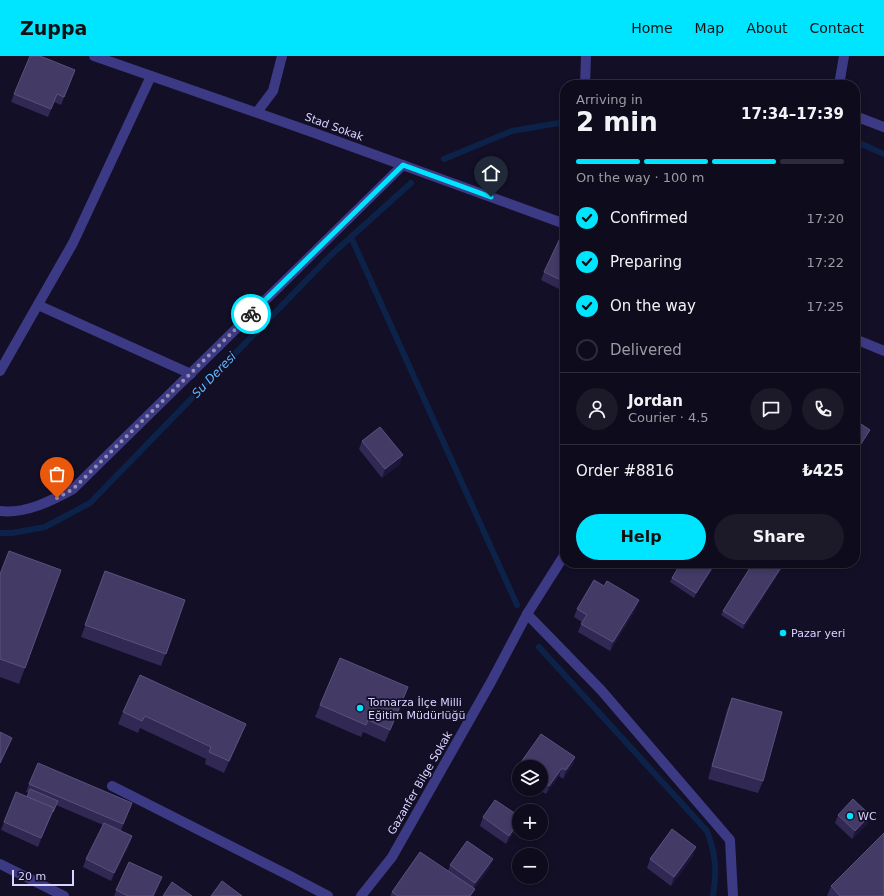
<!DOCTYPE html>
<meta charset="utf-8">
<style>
:root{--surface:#0e0b1c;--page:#1c1929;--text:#f1f3f6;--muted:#9b9ba3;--line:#2e2b3b;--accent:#00e5ff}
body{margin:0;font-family:"DejaVu Sans",sans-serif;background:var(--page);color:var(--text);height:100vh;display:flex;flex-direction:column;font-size:15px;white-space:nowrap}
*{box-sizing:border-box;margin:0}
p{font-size:13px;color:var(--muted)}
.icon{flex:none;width:22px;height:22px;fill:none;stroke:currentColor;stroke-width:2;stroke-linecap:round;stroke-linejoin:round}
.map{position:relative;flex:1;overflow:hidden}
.panel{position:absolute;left:560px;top:24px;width:300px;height:488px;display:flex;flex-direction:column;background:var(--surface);border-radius:16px;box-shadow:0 2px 6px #0003,0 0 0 1px var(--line)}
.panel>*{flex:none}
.buttons{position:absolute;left:512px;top:704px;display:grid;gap:8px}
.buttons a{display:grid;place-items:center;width:36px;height:36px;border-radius:50%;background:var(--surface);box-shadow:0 2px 6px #0003,0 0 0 1px var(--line);font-size:20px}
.scale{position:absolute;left:12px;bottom:10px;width:62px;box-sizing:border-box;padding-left:4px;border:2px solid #d9d4ff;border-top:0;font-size:11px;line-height:14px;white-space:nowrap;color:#d9d4ff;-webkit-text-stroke:3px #130f26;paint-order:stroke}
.pin{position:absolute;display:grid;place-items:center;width:34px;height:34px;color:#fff;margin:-41px -17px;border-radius:50% 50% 50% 0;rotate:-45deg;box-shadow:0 0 4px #0007}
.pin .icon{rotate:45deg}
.courier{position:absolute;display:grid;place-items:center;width:40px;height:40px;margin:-20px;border:3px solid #00e5ff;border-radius:50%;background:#fff;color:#222;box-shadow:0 1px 5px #0007}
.summary em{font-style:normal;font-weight:700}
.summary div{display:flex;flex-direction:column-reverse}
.summary{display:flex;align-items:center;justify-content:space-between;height:68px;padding:0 16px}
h1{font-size:26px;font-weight:700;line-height:30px}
.bar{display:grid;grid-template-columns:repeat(4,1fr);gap:6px 4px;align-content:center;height:48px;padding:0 16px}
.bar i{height:5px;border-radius:3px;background:var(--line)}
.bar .on{background:var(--accent)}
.bar p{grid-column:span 4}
.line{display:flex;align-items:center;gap:10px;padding:0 16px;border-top:1px solid var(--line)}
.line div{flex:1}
.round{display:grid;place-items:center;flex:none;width:42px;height:42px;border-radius:21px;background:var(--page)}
ol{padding:0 16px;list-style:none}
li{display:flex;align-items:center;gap:12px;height:44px}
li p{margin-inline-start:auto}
li .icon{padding:4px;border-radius:50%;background:var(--accent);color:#111;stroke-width:4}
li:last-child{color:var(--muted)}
li i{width:22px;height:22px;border:2px solid var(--line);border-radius:50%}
.action{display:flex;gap:8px;margin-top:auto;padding:8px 16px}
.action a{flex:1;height:46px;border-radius:24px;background:var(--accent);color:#111;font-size:16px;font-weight:700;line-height:46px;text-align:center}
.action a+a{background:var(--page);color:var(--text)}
header{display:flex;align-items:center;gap:24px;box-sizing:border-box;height:56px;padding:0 20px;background:var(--accent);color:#111}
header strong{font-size:19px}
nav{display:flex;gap:22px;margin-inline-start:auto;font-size:14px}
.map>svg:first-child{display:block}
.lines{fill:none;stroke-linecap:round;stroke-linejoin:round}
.stream{stroke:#0c2248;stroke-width:6}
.street{stroke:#3d3a85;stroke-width:10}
.wall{fill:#312854}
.shaded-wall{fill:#1d163a}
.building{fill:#433a66;stroke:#5a527e}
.done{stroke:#948fb3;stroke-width:4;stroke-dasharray:0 7.2}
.route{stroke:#00e5ff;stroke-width:5}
.poi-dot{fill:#00e5ff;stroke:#130f26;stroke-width:1.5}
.labels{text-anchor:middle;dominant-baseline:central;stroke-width:3.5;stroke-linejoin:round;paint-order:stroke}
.street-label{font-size:11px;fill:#d9d4ff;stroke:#130f26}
.poi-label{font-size:11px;fill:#d9d4ff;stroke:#130f26;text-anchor:start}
.water-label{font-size:12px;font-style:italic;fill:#62b6ff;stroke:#130f26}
</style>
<header>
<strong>Zuppa</strong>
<nav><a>Home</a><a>Map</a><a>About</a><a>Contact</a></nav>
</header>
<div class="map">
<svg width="884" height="840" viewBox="0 0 884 840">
<rect width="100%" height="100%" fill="#130f26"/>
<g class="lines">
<g class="stream">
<polyline points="855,85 884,98"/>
<polyline points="444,103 512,75 565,66"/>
<polyline points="351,181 517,549"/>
<polyline points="0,477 12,477 45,471 90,447 331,199 411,127"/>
<path d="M539,591L707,775C716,799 717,814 713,840"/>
</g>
<g class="street">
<polyline points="94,0 309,75 565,168"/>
<polyline points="585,29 586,0"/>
<polyline points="839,29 844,0"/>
<polyline points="257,56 273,35 282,0"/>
<polyline points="855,60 884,71"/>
<polyline points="38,249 191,318"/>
<polyline points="855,283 884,295"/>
<polyline points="0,315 73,187 151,20"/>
<path d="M0,455C26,458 51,445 73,433L403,109"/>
<polyline points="527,558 601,634 730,784 733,840"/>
<polyline points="112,730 290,820 328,840"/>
<polyline points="0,808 64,840"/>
<polyline points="361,840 392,801 491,626 527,558 565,498"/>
</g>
</g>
<g class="wall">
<polygon points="75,14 61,49 54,46 48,61 11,46 14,38"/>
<polygon points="565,183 565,236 541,224 544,216"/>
<polygon points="362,385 400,408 382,422 359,393"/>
<polygon points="681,507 716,507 694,542 670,526 672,522"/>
<polygon points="785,507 743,573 721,559 723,555"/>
<polygon points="61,514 19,628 0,621 0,518"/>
<polygon points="105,515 185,544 161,610 81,581"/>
<polygon points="577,553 636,553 610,595 578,576 582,566 574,561"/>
<polygon points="732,642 763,725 758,737 708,723 727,654"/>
<polygon points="404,644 385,686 363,676 361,681 315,661 320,649"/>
<polygon points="123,656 241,680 224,717 205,708 206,703 140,672 138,677 118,668"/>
<polygon points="575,701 572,710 563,723 559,720 546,738 538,733 541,733 541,711 519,711 519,720 516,718 519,709"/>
<polygon points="29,728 132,747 121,775 132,780 129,789 111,825 83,811 86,803 103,769 56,749 38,791 1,774 4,766 27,741 29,737 26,736"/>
<polygon points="838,759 870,759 867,768 852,783 835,767"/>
<polygon points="483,761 518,770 506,788 480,770"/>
<polygon points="693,800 671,830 647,812 650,803"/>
<polygon points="450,809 490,811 474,833 470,840 390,840 392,836 448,815"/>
<polygon points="158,829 154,840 114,840 116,834"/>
<polygon points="831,830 884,840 827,840"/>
</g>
<g class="shaded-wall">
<polygon points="870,374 868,378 855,398 855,397"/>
<polygon points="403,399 400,408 382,422 385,413"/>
<polygon points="715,507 716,507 694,542 696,537"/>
<polygon points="784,507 785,507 743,573 744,568"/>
<polygon points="639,544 636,553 610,595 613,586"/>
<polygon points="408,631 404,644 385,686 390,674"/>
<polygon points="246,668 241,680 224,717 229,705"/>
<polygon points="12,682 9,690 0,709 0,707"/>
<polygon points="575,701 572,710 563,723 566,714"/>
<polygon points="562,712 559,720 546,738 549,730"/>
<polygon points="132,747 129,755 120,776 123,768"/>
<polygon points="54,752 51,761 38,791 41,782"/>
<polygon points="870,759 867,768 852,783 855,775"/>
<polygon points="519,765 518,770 506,788 509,780"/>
<polygon points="132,780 129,789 111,825 114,817"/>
<polygon points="696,791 693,800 671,830 674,821"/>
<polygon points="493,803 490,811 472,836 475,827"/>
<polygon points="162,821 154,840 153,840"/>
</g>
<g class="building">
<polygon points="30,0 40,0 75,14 64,41 57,38 51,53 14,38"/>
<polygon points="561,180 565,183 565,226 544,216"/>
<polygon points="855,364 870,374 855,397"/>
<polygon points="380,371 403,399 385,413 362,385"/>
<polygon points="9,495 61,514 25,612 0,603 0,518"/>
<polygon points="681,507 715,507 696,537 672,522"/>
<polygon points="753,507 784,507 744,568 723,555"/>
<polygon points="105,515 185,544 166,598 85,569"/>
<polygon points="594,524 604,530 607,525 639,544 613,586 581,568 587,559 577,553"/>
<polygon points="340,602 408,631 390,674 368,664 366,669 320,649"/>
<polygon points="140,619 246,668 229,705 209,696 211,691 145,660 142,665 123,656"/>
<polygon points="732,642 782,656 763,725 712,710"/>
<polygon points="0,676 12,682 0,707"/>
<polygon points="541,678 575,701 566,714 562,712 549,730 541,724 541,711 521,711 519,709"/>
<polygon points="38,707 132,747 123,768 29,728"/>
<polygon points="30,733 58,745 53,756 54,752 27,741"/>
<polygon points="16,736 54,752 41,782 4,766"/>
<polygon points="853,743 870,759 855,775 838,759"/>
<polygon points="495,744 519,760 519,765 509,780 483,761"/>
<polygon points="104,767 132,780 114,817 86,803"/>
<polygon points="672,773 696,791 674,821 650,803"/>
<polygon points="884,777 884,840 840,840 831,830"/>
<polygon points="467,785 493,803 475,827 450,809"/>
<polygon points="420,796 475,833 470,840 398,840 392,836"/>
<polygon points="129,806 162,821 153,840 128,840 116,834"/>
<polygon points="222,825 242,840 211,840"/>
<polygon points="172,826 192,840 163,840"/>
</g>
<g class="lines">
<polyline class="done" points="57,442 73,433 251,258"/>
<polyline class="route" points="251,258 403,109 491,141"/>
</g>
<g class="poi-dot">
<circle cx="783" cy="577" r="4"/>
<circle cx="360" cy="652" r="4"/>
<circle cx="850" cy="760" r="4"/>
</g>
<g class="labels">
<g class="street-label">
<text transform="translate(334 71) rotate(20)">Stad Sokak</text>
<text transform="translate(420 727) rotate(-60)">Gazanfer Bilge Sokak</text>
</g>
<g class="poi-label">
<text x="791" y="577">Pazar yeri</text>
<text x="368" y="646">Tomarza İlçe Milli<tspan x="368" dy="13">Eğitim Müdürlüğü</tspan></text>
<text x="858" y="760">WC</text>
</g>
<g class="water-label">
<text transform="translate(214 319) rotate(-46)">Su Deresi</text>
</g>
</g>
</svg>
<div class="buttons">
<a><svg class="icon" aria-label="layers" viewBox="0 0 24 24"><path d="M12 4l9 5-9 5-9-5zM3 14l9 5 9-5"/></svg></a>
<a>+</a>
<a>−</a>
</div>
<div class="scale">20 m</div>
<div class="pin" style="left:57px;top:442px;background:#ea580c"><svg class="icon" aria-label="bag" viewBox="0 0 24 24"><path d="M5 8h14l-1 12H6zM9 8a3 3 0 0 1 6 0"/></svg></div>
<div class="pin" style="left:491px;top:141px;background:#1f2937"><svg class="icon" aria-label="home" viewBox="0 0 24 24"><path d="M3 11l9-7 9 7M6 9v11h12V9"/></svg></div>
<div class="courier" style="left:251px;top:258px"><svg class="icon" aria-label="bike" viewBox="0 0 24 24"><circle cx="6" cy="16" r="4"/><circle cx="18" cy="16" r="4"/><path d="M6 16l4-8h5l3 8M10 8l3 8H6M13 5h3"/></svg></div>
<section class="panel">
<div class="summary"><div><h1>2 min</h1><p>Arriving in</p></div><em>17:34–17:39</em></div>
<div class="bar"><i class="on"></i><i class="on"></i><i class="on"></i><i></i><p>On the way · 100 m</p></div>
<ol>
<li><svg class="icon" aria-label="check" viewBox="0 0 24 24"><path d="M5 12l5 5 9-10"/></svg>Confirmed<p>17:20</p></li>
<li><svg class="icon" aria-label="check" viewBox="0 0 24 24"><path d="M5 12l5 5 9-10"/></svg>Preparing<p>17:22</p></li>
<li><svg class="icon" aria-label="check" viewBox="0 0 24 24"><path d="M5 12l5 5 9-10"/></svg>On the way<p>17:25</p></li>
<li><i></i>Delivered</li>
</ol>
<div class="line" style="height:72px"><a class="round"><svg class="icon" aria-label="person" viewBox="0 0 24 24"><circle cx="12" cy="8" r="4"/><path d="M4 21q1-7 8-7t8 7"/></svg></a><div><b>Jordan</b><p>Courier · 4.5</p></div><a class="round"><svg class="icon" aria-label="chat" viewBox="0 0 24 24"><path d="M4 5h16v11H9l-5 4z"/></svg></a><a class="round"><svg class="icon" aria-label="phone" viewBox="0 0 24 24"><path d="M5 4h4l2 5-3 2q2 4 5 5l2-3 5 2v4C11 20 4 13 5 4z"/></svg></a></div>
<div class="line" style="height:52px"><div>Order #8816</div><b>₺425</b></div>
<div class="action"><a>Help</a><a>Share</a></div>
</section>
</div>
